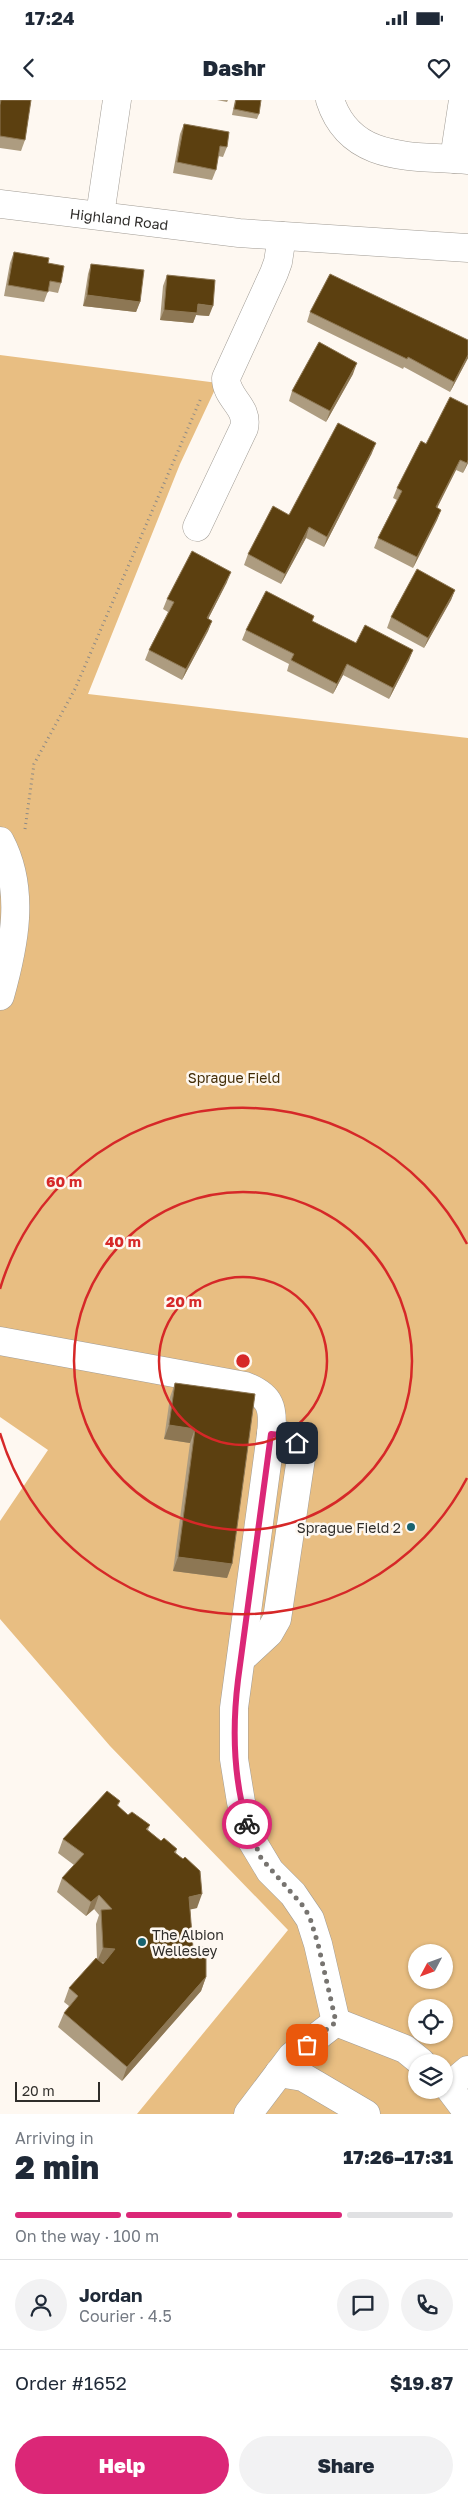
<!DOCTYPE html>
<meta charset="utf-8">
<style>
:root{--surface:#fff;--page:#f2f2f3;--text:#1f2937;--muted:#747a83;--line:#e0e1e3;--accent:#db2777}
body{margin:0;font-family:"Golos Text",sans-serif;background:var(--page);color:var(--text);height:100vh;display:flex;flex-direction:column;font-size:19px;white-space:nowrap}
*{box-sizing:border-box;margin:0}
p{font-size:16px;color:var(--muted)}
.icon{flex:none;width:28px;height:28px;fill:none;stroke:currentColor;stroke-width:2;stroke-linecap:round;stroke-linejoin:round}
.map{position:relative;height:2014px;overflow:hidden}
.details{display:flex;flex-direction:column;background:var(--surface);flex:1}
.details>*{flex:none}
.needle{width:32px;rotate:229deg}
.controls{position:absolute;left:408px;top:1844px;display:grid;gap:10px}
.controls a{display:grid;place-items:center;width:45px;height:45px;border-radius:50%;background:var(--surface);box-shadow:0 1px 4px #0004;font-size:25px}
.scale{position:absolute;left:15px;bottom:12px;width:85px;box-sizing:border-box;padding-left:5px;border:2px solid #2f2d2a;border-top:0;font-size:14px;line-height:18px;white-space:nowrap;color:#2f2d2a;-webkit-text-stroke:4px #fef8f1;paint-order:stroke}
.pin{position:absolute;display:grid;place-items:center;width:42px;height:42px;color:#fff;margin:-21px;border-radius:10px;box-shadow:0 2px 8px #0006}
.courier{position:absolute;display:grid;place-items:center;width:50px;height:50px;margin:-25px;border:4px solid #db2777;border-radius:50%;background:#fff;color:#222;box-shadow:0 1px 6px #0007}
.headline em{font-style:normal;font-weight:800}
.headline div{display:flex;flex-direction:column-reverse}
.headline{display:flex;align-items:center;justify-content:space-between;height:85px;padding:0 15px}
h1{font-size:32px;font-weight:800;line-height:38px}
.bar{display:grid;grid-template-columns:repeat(4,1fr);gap:8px 5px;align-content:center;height:60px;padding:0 15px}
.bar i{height:6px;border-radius:4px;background:var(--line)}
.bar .current{background:var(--accent)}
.bar p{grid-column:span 4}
.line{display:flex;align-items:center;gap:12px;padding:0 15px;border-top:1px solid var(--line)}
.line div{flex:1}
.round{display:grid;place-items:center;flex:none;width:52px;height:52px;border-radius:26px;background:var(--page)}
.primary-button{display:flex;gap:10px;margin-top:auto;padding:10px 15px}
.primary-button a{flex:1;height:58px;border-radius:30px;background:var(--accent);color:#fff;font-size:20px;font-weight:800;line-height:58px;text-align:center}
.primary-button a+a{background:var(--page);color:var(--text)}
.status{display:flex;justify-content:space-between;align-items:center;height:35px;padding:0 25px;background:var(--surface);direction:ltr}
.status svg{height:14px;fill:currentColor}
header{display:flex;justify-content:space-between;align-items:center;height:65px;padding:0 15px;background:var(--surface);font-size:22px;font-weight:800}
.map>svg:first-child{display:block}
.green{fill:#e8be82;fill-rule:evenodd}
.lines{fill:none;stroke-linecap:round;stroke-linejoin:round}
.minor-casing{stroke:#a19c95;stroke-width:29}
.path{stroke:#8e8a85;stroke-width:3;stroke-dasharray:1 4;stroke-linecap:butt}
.minor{stroke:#fff;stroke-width:28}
.wall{fill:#ad9c80}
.shaded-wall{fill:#8d7754}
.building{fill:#5c4010;stroke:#8d7754}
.done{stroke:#777470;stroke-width:5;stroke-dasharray:0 9}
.route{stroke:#db2777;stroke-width:6}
.ring{fill:none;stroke:#d62828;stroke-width:2.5}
.poi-dot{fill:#186370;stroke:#fef8f1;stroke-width:2}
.labels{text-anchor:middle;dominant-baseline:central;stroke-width:5;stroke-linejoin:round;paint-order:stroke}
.street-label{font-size:14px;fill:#2f2d2a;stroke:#fef8f1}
.park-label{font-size:14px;fill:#432d07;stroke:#fef8f1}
.poi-label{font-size:14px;fill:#2f2d2a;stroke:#fef8f1;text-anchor:end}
.centre{fill:#d62828;stroke:#fef8f1;stroke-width:2.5}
.ring-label{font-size:15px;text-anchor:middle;font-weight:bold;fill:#d62828;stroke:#fef8f1;stroke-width:5;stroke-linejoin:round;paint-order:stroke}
</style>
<div class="status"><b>17:24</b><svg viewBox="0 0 49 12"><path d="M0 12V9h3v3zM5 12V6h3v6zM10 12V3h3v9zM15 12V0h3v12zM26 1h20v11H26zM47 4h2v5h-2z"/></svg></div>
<header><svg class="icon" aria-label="back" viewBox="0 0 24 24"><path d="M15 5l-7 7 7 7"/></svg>Dashr<svg class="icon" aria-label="heart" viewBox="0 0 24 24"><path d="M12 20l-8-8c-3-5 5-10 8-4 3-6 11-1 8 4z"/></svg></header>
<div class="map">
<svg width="468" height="2014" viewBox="0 0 468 2014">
<rect width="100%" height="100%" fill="#fef8f1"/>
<path class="green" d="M0,255L218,283L180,364L88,594L468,638V2014H137L288,1830L110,1646L0,1519V1421L48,1350L0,1317ZM416,1852H444V1880H416ZM416,1908H444V1935H416ZM416,1962H444V1990H416Z"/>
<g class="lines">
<g class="minor-casing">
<g id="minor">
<path d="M330,0C351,64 414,55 468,60"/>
<polyline points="454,59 463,0"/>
<path id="s1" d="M0,104L239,133L468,148"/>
<polyline points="100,115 117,0"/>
<path d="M197,427L244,328C249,306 226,299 226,278L274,173L278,162L282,136"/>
<path d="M0,741C26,790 14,846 0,896"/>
<path d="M0,1241L245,1286C271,1296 274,1308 271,1334L234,1608V1659L241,1702L252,1741L270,1771L293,1794L310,1819L318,1844L336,1922"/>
<path d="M242,1558L269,1533L277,1519L301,1358C298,1339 289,1334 271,1334"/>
<polyline points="336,1922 405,1949 421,1962"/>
<polyline points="279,1973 303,1977 366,2014"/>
<polyline points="444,1981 468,2013"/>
<polyline points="449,1986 468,1970"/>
<polyline points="248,2014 292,1956 336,1922"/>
</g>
</g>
<polyline class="path" points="25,729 34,664 75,589 201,298"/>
<use href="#minor" class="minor"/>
</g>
<g class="wall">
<polygon points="0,0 31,0 25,40 21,51 0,48"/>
<polygon points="217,0 228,0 227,2"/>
<polygon points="235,0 261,0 259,14 257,19 232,15"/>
<polygon points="184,24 227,47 223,57 218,56 216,70 212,80 173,73 180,34"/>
<polygon points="14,152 48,163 61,183 58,193 48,191 44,202 4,196 10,163"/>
<polygon points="91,164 140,202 136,212 83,206 88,174"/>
<polygon points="167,175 209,216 196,215 193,223 160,220 163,186"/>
<polygon points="310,212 468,258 450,292 404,267 403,269 307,222"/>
<polygon points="353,274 326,322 289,301 292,291"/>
<polygon points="421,341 468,363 463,373 456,370 437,408 441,410 437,420 413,468 374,448 378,438 397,400 393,398 397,388"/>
<polygon points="372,353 324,447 306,438 281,484 244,465 248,454 289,415"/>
<polygon points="227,482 208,519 212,521 208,531 182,580 145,560 149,550 168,512 163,509 167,499"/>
<polygon points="455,490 451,500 424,548 387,528 391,517"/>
<polygon points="314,516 312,521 356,543 413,550 409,560 389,599 343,575 333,594 287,571 289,564 242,540 246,530"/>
<polygon points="175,1283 255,1294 232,1464 227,1478 173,1471 190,1343 164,1339 170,1297"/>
<polygon points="120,1701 118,1706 128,1715 150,1725 148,1730 161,1741 177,1749 176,1753 197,1808 190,1809 193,1848 206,1877 201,1891 122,1981 58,1927 64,1913 69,1906 64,1902 69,1888 97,1859 96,1824 99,1815 94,1809 86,1816 57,1792 62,1778 74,1765 58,1753 63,1739"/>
</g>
<g class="shaded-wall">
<polygon points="87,195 140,202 136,212 83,206"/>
<polygon points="198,204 213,206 209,216 196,215 193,223 160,220 164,210"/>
<polygon points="468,255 468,258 450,292 454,282"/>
<polygon points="357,263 353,274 326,322 330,311"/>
<polygon points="376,343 372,353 324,447 327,437"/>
<polygon points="460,360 456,370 432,418 436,407"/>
<polygon points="468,360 468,363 463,373 467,363"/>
<polygon points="441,410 437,420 413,468 417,457"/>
<polygon points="309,427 306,438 281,484 285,474"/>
<polygon points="231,472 227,482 203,529 207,518"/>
<polygon points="455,490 451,500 424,548 428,538"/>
<polygon points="212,521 208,531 182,580 186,569"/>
<polygon points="413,550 409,560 389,599 393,588"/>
<polygon points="347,564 343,575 333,594 337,584"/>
<polygon points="169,1325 195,1329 190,1343 164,1339"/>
<polygon points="178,1457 232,1464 227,1478 173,1471"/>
<polygon points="202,1794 197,1808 184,1811 189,1797"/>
<polygon points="99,1795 94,1809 86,1816 91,1802"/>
<polygon points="103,1848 115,1849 110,1863 97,1862"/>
<polygon points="206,1877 201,1891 122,1981 127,1967"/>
</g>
<g class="building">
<polygon points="1,0 31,0 25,40 0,36 0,5"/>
<polygon points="236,0 261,0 259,14 234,9"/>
<polygon points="184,24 229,32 227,47 220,46 216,70 177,62"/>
<polygon points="14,152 49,158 48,163 64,166 61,183 50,181 48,192 8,185"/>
<polygon points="91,164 144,170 140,202 87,195"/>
<polygon points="330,174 468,240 468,255 454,282 408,257 407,259 310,212"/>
<polygon points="167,175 215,180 213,206 198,204 197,213 164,210"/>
<polygon points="319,242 357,263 330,311 292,291"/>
<polygon points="450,297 468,306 468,360 467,363 460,360 436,407 441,410 417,457 378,438 402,391 397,388 421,341 426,344"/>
<polygon points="338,323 376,343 327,437 309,427 285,474 248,454 273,406 289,415"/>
<polygon points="192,451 231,472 207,518 212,521 186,569 149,550 174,502 167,499"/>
<polygon points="417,469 455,490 428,538 391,517"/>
<polygon points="266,491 314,516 312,521 356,543 365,525 413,550 393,588 347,564 337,584 291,560 294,554 246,530"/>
<polygon points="175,1283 255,1294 232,1464 178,1457 195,1329 169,1325"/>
<polygon points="107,1691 120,1701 117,1705 128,1715 132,1712 150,1725 146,1729 161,1741 164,1738 177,1749 174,1752 183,1759 185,1757 200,1771 202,1794 189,1797 193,1848 206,1847 206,1877 127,1967 64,1913 78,1896 69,1888 96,1858 103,1864 115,1849 103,1848 101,1810 112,1809 99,1795 91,1802 62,1778 84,1754 63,1739"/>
</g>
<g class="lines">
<polyline class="done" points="247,1724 261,1758 304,1807 310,1818 318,1844 336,1922 307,1945"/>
<path class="route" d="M247,1724C233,1676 232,1629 238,1580L271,1334L288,1336L297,1343"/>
</g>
<g class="ring">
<circle cx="243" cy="1261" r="84"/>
<circle cx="243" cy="1261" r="169"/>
<path d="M467 1378A253 253 0 0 1 0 1333M0 1189A253 253 0 0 1 467 1144"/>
</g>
<g class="poi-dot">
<circle cx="411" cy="1427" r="5"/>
<circle cx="142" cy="1842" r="5"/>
</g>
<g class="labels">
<g class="street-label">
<text stroke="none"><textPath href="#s1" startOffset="120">Highland Road</textPath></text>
</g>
<g class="park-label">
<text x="234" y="977">Sprague Field</text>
</g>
<g class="poi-label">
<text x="401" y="1427">Sprague Field 2</text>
<text x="152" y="1834" text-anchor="start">The Albion<tspan x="152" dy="16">Wellesley</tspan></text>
</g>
</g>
<circle cx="243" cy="1261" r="8" class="centre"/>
<g class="ring-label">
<text x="64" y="1087">60 m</text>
<text x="123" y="1147">40 m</text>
<text x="184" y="1207">20 m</text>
</g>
</svg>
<div class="controls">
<a><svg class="needle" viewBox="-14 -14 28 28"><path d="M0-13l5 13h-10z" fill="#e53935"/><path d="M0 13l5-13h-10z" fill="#747a83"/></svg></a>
<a><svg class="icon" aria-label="locate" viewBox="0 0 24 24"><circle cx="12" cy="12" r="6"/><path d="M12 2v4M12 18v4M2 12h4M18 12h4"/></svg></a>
<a><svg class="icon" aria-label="layers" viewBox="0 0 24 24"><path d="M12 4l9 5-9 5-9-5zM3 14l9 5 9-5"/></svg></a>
</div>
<div class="scale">20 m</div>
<div class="pin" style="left:307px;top:1945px;background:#ea580c"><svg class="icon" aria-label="bag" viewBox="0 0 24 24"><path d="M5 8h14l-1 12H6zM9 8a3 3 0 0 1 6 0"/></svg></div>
<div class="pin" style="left:297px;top:1343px;background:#1f2937"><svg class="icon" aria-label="home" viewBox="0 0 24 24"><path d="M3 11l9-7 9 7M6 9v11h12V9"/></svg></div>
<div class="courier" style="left:247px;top:1724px"><svg class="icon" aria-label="bike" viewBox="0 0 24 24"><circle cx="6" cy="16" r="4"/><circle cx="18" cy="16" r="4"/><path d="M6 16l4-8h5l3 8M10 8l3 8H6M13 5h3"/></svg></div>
</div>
<section class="details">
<div class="headline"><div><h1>2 min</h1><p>Arriving in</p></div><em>17:26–17:31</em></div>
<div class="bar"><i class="current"></i><i class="current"></i><i class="current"></i><i></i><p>On the way · 100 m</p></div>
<div class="line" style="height:90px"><a class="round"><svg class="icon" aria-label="person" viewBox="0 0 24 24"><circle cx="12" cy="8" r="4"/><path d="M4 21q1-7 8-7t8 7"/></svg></a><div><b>Jordan</b><p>Courier · 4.5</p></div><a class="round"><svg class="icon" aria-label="chat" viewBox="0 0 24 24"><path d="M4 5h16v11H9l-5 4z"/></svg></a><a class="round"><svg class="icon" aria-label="phone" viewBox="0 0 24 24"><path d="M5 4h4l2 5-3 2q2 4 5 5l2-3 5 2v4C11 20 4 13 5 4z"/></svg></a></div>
<div class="line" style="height:65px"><div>Order #1652</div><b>$19.87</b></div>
<div class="primary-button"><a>Help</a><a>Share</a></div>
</section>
